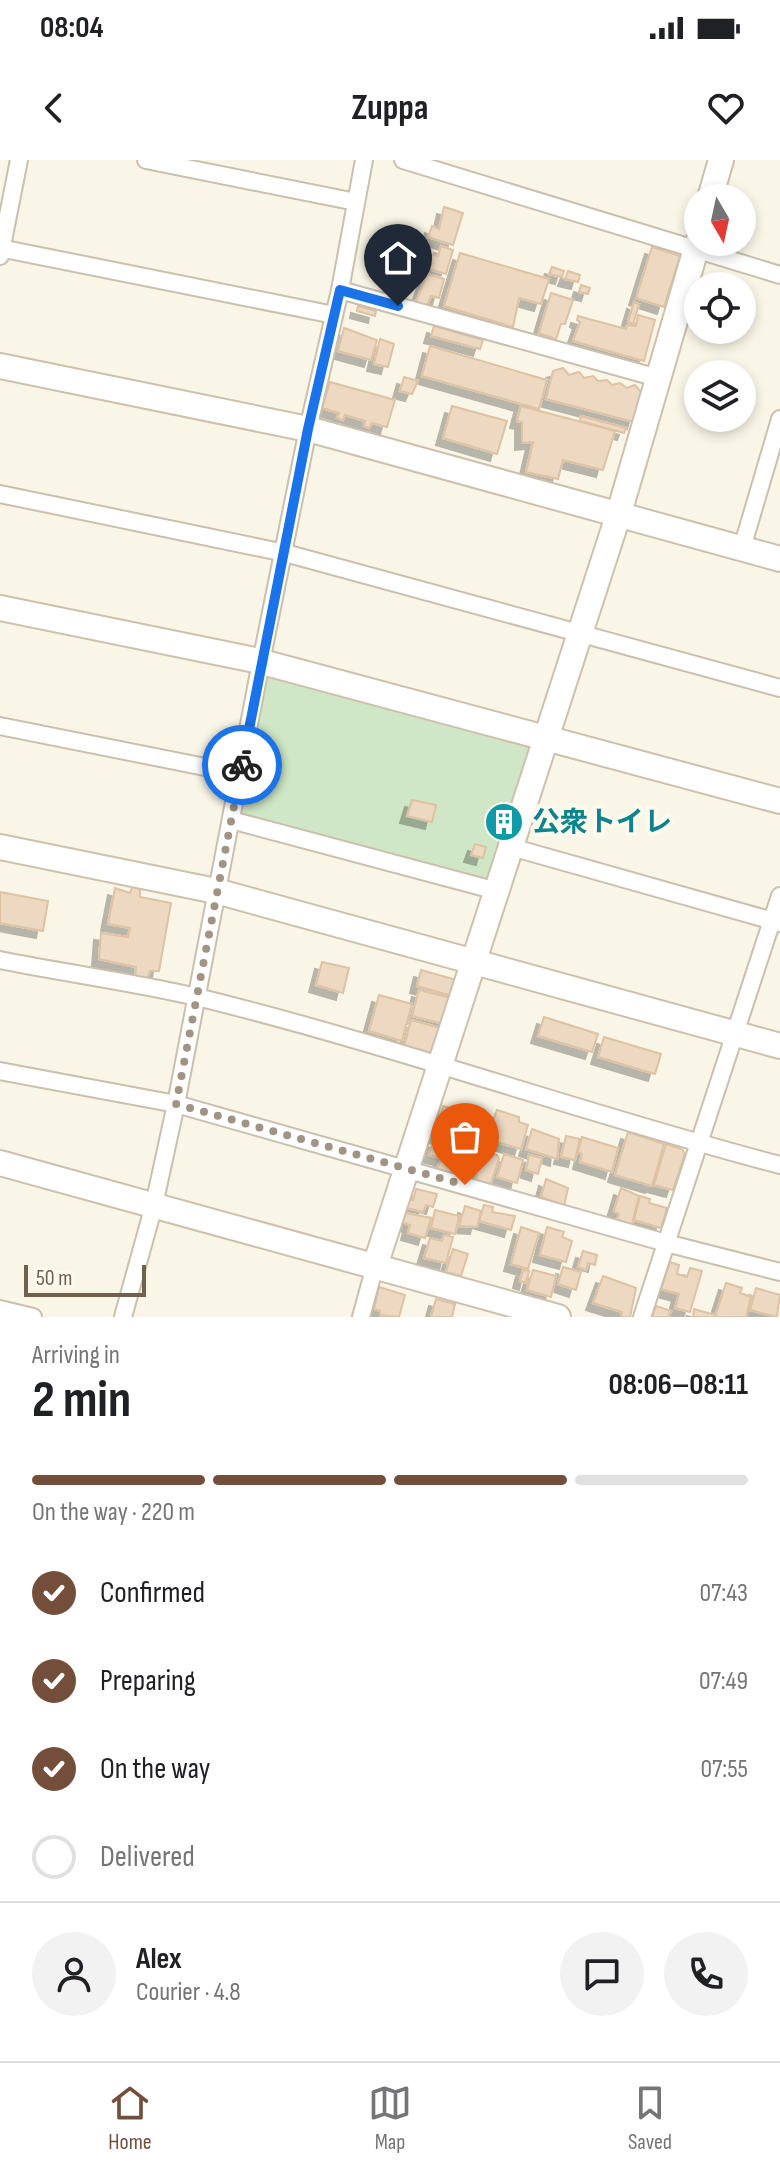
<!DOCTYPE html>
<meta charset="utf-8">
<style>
:root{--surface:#fff;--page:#f2f2f2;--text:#202124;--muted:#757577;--line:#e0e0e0;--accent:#734f3b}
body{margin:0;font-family:"Sofia Sans Condensed","Noto Sans JP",sans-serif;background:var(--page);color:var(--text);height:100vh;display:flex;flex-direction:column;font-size:30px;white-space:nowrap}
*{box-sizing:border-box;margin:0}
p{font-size:26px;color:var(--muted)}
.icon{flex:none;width:44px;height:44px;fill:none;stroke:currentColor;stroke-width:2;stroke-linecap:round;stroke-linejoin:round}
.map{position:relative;height:1157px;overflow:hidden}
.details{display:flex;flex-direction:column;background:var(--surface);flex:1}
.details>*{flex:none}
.needle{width:52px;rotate:171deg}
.buttons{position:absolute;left:684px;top:24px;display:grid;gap:16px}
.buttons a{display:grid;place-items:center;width:72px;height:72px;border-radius:50%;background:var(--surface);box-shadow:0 4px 12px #0003;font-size:40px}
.scale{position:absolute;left:24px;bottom:20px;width:122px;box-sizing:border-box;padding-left:8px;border:4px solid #72604e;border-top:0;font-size:22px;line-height:28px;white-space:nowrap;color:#72604e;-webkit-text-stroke:6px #fdf9ed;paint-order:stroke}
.pin{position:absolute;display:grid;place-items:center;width:68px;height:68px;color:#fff;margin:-82px -34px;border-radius:50% 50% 50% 0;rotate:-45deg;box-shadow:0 0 8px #0007}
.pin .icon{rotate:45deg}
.courier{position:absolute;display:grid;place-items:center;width:80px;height:80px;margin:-40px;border:6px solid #1a73e8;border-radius:50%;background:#fff;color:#222;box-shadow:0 2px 10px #0007}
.summary em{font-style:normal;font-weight:700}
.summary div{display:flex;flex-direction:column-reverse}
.summary{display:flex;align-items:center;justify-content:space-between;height:136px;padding:0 32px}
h1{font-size:52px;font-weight:700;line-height:60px}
.bar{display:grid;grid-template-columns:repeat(4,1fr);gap:12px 8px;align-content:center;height:96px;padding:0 32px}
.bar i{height:10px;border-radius:6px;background:var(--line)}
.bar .selected{background:var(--accent)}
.bar p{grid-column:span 4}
.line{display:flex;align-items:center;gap:20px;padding:0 32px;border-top:2px solid var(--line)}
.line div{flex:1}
.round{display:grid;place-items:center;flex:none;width:84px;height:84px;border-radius:42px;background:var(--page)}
ol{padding:0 32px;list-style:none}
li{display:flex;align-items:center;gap:24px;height:88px}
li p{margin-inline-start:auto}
li .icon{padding:8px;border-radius:50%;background:var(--accent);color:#fff;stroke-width:4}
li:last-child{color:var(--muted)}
li i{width:44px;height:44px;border:4px solid var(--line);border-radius:50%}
.status{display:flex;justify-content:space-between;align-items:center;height:56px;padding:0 40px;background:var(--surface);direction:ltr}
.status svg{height:22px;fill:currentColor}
header{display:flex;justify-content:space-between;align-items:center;height:104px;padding:0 32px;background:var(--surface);font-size:36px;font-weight:700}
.menu{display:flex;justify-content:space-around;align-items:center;height:112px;border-top:2px solid var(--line);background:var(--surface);font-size:22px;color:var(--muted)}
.menu a{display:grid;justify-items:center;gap:4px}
.menu .selected{color:var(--accent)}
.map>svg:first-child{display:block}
.green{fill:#cfe7c6}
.building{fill:#edd9c1;stroke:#dec2a3;stroke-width:2;filter:url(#shadow)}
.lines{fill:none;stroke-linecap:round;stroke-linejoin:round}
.street-casing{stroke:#cbbfae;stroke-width:20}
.secondary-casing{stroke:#cec0ac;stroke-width:28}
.street{stroke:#fff;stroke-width:16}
.secondary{stroke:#fff;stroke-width:24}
.done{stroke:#a29484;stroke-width:8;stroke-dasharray:0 14.4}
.route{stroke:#1a73e8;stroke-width:10}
.labels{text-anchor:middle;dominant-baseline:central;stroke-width:8;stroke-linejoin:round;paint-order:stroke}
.culture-label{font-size:28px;font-weight:bold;fill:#0d838f;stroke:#fdf9ed;text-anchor:start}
</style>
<div class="status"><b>08:04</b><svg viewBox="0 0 49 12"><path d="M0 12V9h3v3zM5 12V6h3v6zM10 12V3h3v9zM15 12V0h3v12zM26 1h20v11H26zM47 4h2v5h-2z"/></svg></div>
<header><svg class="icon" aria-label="back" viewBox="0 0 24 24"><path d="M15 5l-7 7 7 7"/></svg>Zuppa<svg class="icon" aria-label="heart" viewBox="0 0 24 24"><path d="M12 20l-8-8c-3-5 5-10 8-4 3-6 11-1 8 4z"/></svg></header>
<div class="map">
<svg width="780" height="1157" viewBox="0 0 780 1157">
<defs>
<filter id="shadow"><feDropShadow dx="-7" dy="7" stdDeviation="0" flood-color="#0004"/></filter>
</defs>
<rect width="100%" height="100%" fill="#faf6e7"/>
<polygon class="green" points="275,514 531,584 532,590 492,720 483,724 243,657 240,649 266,518"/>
<g class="building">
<polygon points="444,47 463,53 453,85 428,77 432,66 439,69"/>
<polygon points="441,86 453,90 446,114 426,108 431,94 438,96"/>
<polygon points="652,87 680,96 664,147 636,138"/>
<polygon points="460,93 549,119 541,144 519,138 513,167 444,146"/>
<polygon points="552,107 564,111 562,117 549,114"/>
<polygon points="568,111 580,115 578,122 565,119"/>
<polygon points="427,114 444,119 439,138 431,136 427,146 416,142"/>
<polygon points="581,125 590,128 588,134 579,132"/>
<polygon points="551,133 573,140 565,164 561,164 556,179 539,173"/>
<polygon points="634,142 639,144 633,164 628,162"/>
<polygon points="358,146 376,151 375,156 357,151"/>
<polygon points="638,155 655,160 644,201 573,181 580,162 577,160 578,156 626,169 627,165 636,166"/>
<polygon points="434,166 483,180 480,189 431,176"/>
<polygon points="344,168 377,180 371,200 338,191"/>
<polygon points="380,179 394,184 388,207 374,204"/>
<polygon points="430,186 547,220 539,249 422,216"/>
<polygon points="563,208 569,215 579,212 584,218 593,216 598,221 607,220 612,225 620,223 627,228 635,225 642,233 634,262 546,239 553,211"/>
<polygon points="404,217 418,221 412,234 400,231"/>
<polygon points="330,222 395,240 387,267 372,263 369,268 364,266 365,261 345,255 343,260 337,258 339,253 322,248"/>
<polygon points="452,246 507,261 497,294 443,278"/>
<polygon points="521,246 615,271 603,310 563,300 558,319 526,312 533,282 522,283 522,262 517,261"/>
<polygon points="581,256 626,268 624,273 580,261"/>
<polygon points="412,640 436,645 432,662 407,656"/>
<polygon points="500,655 511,658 507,670 497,666"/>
<polygon points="475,684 486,687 483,698 471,695"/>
<polygon points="133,725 140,730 140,737 171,743 159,811 150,811 146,822 135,819 136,807 99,799 101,773 128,777 130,768 108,764 115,728 130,733"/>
<polygon points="0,732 48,741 43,771 0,763"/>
<polygon points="322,802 349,808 343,833 316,825"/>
<polygon points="421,810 460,821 456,837 417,826"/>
<polygon points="419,830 451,838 444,864 412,856"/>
<polygon points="379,835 412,844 402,881 369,871"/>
<polygon points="544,857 598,874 592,892 538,876"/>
<polygon points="411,860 440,868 432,898 403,890"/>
<polygon points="604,877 661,894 655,914 598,897"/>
<polygon points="443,946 457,950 456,955 480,962 472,987 430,974 435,956 440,957"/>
<polygon points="497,950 519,957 519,962 528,965 521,989 486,979"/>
<polygon points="532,969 559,979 557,999 526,989"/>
<polygon points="628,972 664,984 652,1026 615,1015"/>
<polygon points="566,976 580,979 575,1000 561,997"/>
<polygon points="582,977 618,988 612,1012 580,1002 582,994 578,992"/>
<polygon points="433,980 462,989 459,1003 429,995"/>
<polygon points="666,984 682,989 685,994 673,1030 654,1025"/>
<polygon points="480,990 497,995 499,999 490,1026 474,1022 477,1015 473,1013"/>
<polygon points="504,994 523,1000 517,1023 497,1017"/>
<polygon points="529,995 542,998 538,1014 526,1010"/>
<polygon points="441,1000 469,1008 465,1020 435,1012"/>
<polygon points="546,1019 568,1028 564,1046 541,1037"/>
<polygon points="621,1028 639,1036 632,1064 617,1060 619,1054 614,1051"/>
<polygon points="416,1029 437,1034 433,1047 426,1045 423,1052 407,1048 409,1040 413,1040"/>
<polygon points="640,1036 650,1039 649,1043 667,1048 661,1068 634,1060"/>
<polygon points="484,1045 493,1047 492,1052 515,1056 511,1070 479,1061"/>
<polygon points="465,1046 481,1051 477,1067 459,1066"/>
<polygon points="435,1050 459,1056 455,1074 431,1068"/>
<polygon points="406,1053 431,1058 425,1078 408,1073 410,1065 402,1062"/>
<polygon points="521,1067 539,1073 528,1109 511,1104"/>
<polygon points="547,1067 564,1072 562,1077 572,1081 566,1102 540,1095"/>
<polygon points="444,1075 453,1077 446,1103 424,1098 430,1078 442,1081"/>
<polygon points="453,1089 468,1094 461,1116 446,1112"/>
<polygon points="583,1091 597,1095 595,1105 588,1103 586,1110 578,1107"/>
<polygon points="670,1102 679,1105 677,1114 687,1117 690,1108 702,1111 690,1152 675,1148 679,1134 661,1129"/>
<polygon points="563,1107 581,1112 576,1130 558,1124"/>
<polygon points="523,1110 529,1111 526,1123 520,1121"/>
<polygon points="533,1110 556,1116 551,1137 527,1130"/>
<polygon points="603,1116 636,1128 630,1157 621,1157 622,1152 593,1143"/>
<polygon points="726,1123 742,1128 740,1133 751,1137 746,1157 715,1157"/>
<polygon points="379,1127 405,1135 399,1157 380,1155 380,1151 374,1149"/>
<polygon points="756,1128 780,1135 777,1157 750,1150"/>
<polygon points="436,1139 455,1144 452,1157 431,1157"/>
<polygon points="656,1146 671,1151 668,1157 652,1157"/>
<polygon points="694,1149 715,1155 715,1157 693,1157"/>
</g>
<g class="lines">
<g class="street-casing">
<g id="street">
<polyline points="146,0 356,42"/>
<polyline points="403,0 780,115"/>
<polyline points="0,88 334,155"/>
<polyline points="0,96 19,0"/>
<polyline points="340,130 658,218"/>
<polyline points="0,334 285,393 780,528"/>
<polyline points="742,388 780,259"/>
<polyline points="0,566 240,614"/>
<polyline points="231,660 497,731"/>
<polyline points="511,687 780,763"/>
<path d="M0,800C65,813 132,822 197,837C393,885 584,954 780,1005"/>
<polyline points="0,911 176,944 666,1083 780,1112"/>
<polyline points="0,1149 33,1157"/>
<polyline points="123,1157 154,1045 176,944 261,502 308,269 340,130 364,0"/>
<polyline points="361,1157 375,1106"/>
<polyline points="642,1157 780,736"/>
</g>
</g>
<g class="secondary-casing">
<g id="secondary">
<polyline points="710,38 721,0"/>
<polyline points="0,206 308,269 780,399"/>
<polyline points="0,448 255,500 780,641"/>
<polyline points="0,687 216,731 780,886"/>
<polyline points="0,1003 558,1157"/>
<polyline points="375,1106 619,353 698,82"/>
</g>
</g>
<use href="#street" class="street"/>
<use href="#secondary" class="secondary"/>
</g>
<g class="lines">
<polyline class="done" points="242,605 176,944 465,1025"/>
<polyline class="route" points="242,605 308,269 340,130 398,146"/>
</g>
<defs>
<g id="building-disc" transform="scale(2)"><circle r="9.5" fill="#0f9aa8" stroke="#fdf9ed"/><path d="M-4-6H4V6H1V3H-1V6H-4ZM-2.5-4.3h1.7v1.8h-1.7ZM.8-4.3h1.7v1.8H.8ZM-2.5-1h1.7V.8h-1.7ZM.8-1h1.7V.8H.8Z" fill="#fff"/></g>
</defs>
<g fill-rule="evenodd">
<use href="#building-disc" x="504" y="662"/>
</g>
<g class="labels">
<g class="culture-label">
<text x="532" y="662">公衆トイレ</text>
</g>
</g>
</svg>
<div class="buttons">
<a><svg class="needle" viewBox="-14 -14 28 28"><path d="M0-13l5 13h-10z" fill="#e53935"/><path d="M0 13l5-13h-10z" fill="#757577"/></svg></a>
<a><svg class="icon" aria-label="locate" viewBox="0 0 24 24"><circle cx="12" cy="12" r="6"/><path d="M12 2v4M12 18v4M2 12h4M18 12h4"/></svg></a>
<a><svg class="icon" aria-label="layers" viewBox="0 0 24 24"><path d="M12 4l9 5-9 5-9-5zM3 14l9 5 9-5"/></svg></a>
</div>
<div class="scale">50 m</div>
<div class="pin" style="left:465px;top:1025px;background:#ea580c"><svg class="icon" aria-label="bag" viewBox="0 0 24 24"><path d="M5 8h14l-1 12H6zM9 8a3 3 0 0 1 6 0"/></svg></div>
<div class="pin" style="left:398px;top:146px;background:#1f2937"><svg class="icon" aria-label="home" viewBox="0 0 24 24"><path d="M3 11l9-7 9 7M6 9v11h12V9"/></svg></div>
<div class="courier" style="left:242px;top:605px"><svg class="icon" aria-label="bike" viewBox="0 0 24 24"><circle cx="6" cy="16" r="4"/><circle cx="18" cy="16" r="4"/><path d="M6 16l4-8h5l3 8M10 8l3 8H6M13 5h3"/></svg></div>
</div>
<section class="details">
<div class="summary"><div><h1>2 min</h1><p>Arriving in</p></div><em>08:06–08:11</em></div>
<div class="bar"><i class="selected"></i><i class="selected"></i><i class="selected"></i><i></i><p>On the way · 220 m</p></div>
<ol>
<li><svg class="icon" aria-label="check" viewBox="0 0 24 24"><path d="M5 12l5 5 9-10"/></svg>Confirmed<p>07:43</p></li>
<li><svg class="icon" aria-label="check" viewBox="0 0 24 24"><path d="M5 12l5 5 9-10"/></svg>Preparing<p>07:49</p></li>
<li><svg class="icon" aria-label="check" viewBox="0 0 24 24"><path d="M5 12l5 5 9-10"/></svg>On the way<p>07:55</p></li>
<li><i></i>Delivered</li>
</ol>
<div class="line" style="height:144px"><a class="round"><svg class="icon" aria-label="person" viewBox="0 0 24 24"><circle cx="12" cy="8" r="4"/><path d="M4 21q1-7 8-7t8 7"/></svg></a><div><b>Alex</b><p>Courier · 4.8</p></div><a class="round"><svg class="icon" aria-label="chat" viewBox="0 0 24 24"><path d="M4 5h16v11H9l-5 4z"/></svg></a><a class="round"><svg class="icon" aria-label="phone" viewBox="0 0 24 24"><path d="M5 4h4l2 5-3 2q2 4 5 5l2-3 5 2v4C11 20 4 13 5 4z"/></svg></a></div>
</section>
<nav class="menu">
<a class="selected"><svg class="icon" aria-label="home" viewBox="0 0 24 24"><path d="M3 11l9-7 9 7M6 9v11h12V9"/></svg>Home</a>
<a><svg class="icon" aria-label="map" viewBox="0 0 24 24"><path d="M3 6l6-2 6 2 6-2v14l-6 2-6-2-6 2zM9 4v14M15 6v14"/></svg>Map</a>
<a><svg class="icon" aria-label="saved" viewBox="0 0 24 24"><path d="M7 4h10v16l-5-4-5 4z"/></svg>Saved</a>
</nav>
